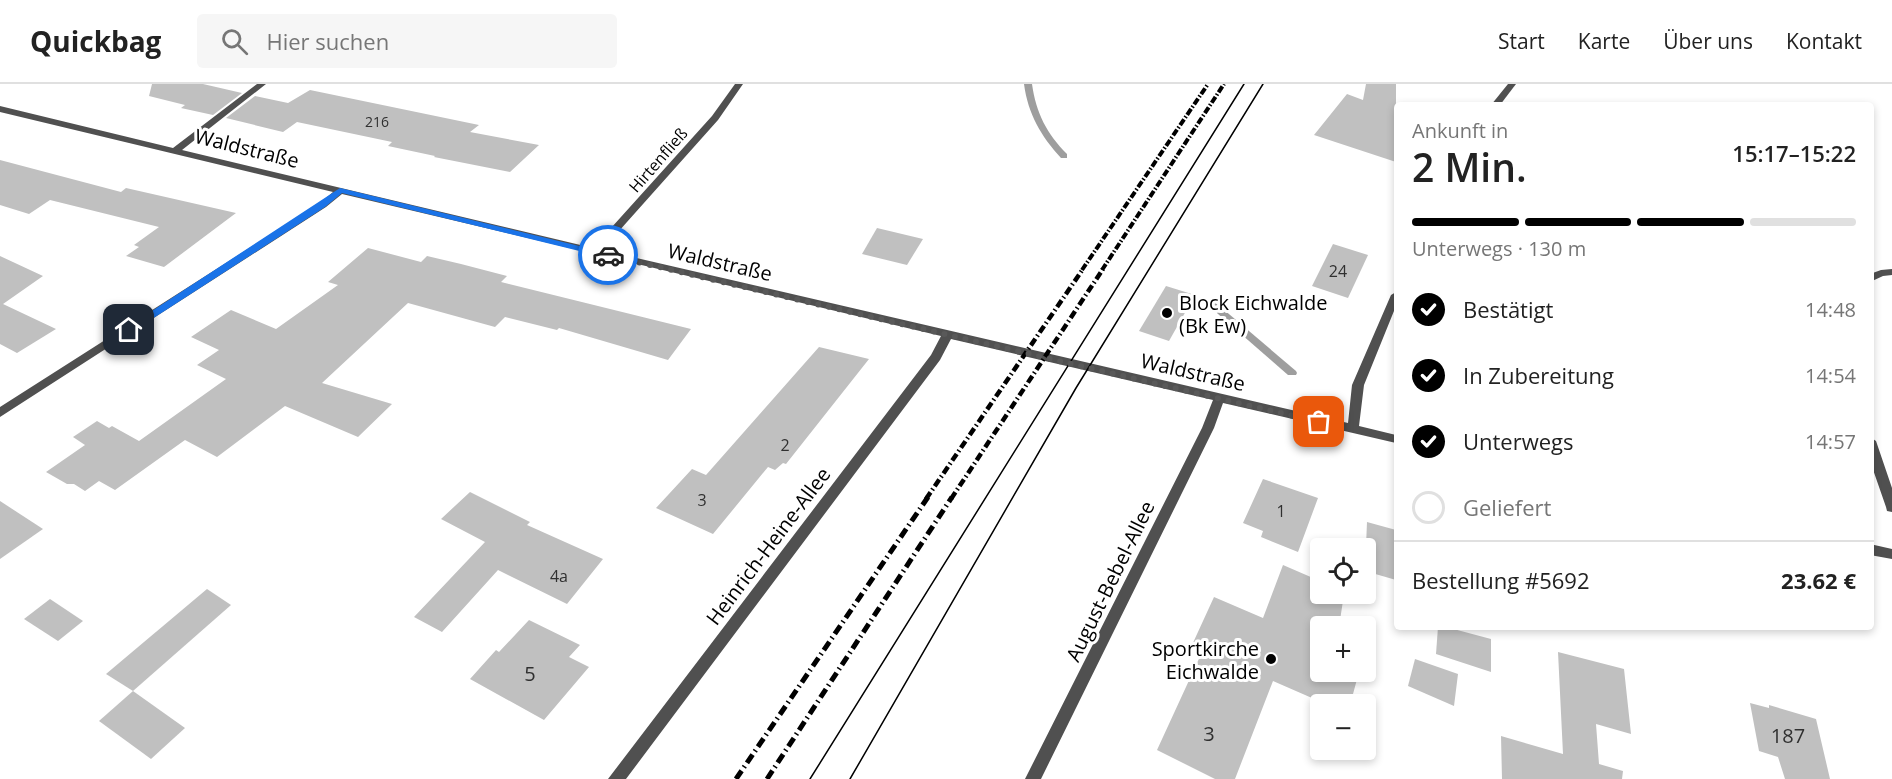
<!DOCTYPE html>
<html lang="de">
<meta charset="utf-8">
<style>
:root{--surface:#fff;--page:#f6f6f6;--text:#222;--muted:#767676;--line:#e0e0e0;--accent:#000}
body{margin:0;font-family:"Open Sans",sans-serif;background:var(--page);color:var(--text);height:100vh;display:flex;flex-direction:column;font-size:22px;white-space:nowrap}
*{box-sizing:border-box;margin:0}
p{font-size:20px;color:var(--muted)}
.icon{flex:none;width:33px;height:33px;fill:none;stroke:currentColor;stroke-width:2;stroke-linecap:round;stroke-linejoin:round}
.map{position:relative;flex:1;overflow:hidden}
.drawer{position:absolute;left:1394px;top:18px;width:480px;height:528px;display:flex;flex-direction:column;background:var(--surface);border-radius:6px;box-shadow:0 3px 9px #0003}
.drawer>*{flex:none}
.controls{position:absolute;left:1310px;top:454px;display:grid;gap:12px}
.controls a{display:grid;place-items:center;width:66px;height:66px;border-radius:6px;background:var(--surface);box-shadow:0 3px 9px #0003;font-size:30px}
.pin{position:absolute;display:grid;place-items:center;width:51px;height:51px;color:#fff;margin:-26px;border-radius:12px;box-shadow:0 3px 9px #0006}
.courier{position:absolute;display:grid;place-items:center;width:60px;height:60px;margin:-30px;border:4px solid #1a73e8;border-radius:50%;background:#fff;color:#222;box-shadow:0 2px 8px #0007}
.summary em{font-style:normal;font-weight:600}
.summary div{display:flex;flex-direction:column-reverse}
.summary{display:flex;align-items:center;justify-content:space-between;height:102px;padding:0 18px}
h1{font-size:39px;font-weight:600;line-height:45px}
.bar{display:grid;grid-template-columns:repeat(4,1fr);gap:9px 6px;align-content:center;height:72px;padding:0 18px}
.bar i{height:8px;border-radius:4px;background:var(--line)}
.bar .active{background:var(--accent)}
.bar p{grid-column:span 4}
.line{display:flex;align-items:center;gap:15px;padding:0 18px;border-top:2px solid var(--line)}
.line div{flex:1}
ol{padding:0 18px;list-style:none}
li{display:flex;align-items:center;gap:18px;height:66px}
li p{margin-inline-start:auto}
li .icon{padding:6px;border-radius:50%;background:var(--accent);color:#fff;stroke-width:4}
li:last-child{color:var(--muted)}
li i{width:33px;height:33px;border:3px solid var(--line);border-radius:50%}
header{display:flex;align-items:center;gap:36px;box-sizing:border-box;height:84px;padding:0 30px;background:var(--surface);border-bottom:2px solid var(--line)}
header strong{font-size:28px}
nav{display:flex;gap:33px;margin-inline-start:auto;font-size:21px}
.search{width:420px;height:54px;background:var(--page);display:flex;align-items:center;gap:15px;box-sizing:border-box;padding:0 21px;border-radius:6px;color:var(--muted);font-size:22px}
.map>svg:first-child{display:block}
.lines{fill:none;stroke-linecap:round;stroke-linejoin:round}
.stream{fill:#9e9e9e;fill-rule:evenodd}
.building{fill:#c0c0c0}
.minor{fill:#505050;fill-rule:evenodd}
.tram{stroke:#000;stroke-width:1.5}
.rail-far2{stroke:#000;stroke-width:4;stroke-dasharray:7 2 1.5 2;stroke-linecap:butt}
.rail-far1{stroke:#000;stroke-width:4.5;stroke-dasharray:8 3 1.5 3;stroke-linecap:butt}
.rail{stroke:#000;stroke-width:5;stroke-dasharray:10 4 1.5 4;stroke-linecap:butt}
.route{fill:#1a73e8}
.done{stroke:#595959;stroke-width:6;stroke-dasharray:0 10.8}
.poi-dot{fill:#000;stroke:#fff;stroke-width:2}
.labels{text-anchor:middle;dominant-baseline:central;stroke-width:6;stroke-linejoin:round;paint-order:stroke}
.far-number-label{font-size:14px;fill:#303030}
.far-street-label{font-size:16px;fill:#000;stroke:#fff}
.number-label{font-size:16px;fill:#303030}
.street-label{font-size:20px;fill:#000;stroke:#fff}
.poi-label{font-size:20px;fill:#000;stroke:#fff;text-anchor:start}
.near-number-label{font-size:20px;fill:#303030}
</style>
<header>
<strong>Quickbag</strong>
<div class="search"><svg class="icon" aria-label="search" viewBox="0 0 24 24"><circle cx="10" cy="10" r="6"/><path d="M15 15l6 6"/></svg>Hier suchen</div>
<nav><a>Start</a><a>Karte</a><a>Über uns</a><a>Kontakt</a></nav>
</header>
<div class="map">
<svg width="1892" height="695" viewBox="0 0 1892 695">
<rect width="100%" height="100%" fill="#fff"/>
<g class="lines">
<g class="stream">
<path d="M1024,0H1032C1036,29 1047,50 1067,70V74H1061C1041,52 1028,30 1024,0Z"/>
<polygon points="1213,218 1216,219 1296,287 1297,289 1296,291 1288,291 1210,223 1208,221 1210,219"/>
</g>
</g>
<g class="building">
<polygon points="152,0 203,0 242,9 213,31 181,24 185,21 149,12"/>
<polygon points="1366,0 1396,0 1396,78 1314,51 1347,10 1363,16"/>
<polygon points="310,6 479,41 470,48 539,61 510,88 434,73 435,72 388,62 392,58 297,38 283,48 226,34 255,12 288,19"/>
<polygon points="0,76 121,108 126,104 236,129 164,183 126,172 139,163 134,161 159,143 50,116 29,130 0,121"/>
<polygon points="877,144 923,155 907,181 862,170"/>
<polygon points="1333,160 1368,171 1348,214 1312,202"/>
<polygon points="368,164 421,178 427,172 461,180 507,192 501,198 691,245 668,276 559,244 557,246 505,233 495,243 408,219 322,299 392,320 358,353 285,322 217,373 185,356 115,406 99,397 85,407 74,400 67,400 46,388 85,361 73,353 97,337 109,344 112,342 139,357 226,295 197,281 219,266 191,253 231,226 276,245 338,201 328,198"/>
<polygon points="0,172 43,192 3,220 56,245 17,269 0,260"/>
<polygon points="1166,202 1195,211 1169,257 1139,247"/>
<polygon points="819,263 869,275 786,380 783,379 775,386 768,383 713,450 656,424 692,385 706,391"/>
<polygon points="1263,395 1318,414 1298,468 1261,453 1263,447 1243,439"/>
<polygon points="470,408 530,438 527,441 603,475 567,520 498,486 442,548 414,533 485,458 441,435"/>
<polygon points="0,417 43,445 0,475"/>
<polygon points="1367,438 1396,446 1396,496 1365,487"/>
<polygon points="1283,481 1320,497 1320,510 1344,510 1339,543 1320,543 1320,588 1359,588 1350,621 1328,621 1273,597 1235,695 1215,695 1157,666 1203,566 1192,561 1214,513 1263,534"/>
<polygon points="207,505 231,521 133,607 106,590"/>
<polygon points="50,515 83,537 58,557 24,535"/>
<polygon points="529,536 580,561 569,573 589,583 544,636 470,595 496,566 499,568"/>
<polygon points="1438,543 1446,543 1491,555 1491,588 1436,570"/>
<polygon points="1558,568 1624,585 1631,650 1596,640 1599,680 1623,687 1622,695 1502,695 1501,652 1563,670"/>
<polygon points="1415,575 1458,590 1454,622 1408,602"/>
<polygon points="133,607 185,644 151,675 99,637"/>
<polygon points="1750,619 1769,624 1769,621 1816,635 1830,695 1785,695 1778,673 1759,667"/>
</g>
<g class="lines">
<g class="minor">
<polygon points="257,0 266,0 182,66 593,164 712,32 735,0 743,0 718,36 602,166 1348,339 1352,301 1391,211 1396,208 1396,222 1364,301 1359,342 1396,351 1396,359 1223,319 1214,344 1041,695 1025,695 1202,344 1213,316 951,255 940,276 626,695 608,695 931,271 941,252 342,110 326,123 0,333 0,323 320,119 333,108 0,28 0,22 173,64"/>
<polygon points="1508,0 1516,0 1500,21 1491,21"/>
<polygon points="1892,185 1892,191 1883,192 1870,198 1870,190 1881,186"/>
<polygon points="1870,353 1876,357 1892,404 1892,428 1887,427 1886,423 1870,377"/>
<polygon points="1870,460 1892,465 1892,475 1870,471"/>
</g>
<g class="tram">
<polyline points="810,695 1244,0"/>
<polyline points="850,695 1076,304 1263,0"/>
</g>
<g class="rail-far2">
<polyline points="1082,186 1208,0"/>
<polyline points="1102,186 1224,0"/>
</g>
<g class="rail-far1">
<polyline points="926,415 1083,185"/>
<polyline points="951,415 1103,185"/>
</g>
<g class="rail">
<polyline points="736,695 928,413"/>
<polyline points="767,695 952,413"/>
</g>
</g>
<polygon class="route" points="340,104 608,169 612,171 608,174 342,109 325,123 132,248 126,248 126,244"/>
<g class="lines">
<polyline class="done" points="608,171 1319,338"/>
</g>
<g class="poi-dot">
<circle cx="1167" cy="229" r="6"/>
<circle cx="1271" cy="575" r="6"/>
</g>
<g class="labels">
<g class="far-number-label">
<text x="377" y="37">216</text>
</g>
<g class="far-street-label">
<text transform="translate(658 76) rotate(-49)">Hirtenfließ</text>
</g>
<g class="number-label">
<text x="1338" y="187">24</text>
<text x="785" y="361">2</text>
<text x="702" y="416">3</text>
<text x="1281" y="427">1</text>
<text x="559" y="492">4a</text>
</g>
<g class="street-label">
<text transform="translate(247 64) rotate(14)">Waldstraße</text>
<text transform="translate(720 178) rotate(13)">Waldstraße</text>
<text transform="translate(1193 288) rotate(13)">Waldstraße</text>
<text transform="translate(768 462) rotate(-53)">Heinrich-Heine-Allee</text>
<text transform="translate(1110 497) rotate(-64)">August-Bebel-Allee</text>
</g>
<g class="poi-label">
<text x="1179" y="218">Block Eichwalde<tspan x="1179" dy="23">(Bk Ew)</tspan></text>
<text x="1259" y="564" text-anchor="end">Sportkirche<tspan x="1259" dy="23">Eichwalde</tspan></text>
</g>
<g class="near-number-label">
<text x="530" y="589">5</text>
<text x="1209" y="649">3</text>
<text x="1788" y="651">187</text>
</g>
</g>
</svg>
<div class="controls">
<a><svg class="icon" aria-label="locate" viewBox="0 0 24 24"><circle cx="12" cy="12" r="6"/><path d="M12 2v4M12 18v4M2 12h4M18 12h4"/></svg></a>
<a>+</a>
<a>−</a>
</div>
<div class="pin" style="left:1319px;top:338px;background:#ea580c"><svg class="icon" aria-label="bag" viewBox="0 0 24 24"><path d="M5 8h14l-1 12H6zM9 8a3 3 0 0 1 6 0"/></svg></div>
<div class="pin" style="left:129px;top:246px;background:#1f2937"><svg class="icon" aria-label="home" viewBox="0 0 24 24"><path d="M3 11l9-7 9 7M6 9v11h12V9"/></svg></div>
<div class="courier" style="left:608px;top:171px"><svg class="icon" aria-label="car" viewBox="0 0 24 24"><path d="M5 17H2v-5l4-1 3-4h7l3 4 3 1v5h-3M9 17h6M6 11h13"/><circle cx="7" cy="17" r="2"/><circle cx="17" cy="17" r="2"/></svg></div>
<section class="drawer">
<div class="summary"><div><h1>2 Min.</h1><p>Ankunft in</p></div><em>15:17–15:22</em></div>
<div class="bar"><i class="active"></i><i class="active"></i><i class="active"></i><i></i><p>Unterwegs · 130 m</p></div>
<ol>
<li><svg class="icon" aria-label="check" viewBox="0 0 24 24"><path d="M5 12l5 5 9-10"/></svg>Bestätigt<p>14:48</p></li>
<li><svg class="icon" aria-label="check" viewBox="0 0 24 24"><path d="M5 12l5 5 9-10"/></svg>In Zubereitung<p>14:54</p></li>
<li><svg class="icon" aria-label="check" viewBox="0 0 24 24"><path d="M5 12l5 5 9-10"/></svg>Unterwegs<p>14:57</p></li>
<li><i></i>Geliefert</li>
</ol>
<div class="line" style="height:78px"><div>Bestellung #5692</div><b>23.62 €</b></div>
</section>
</div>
